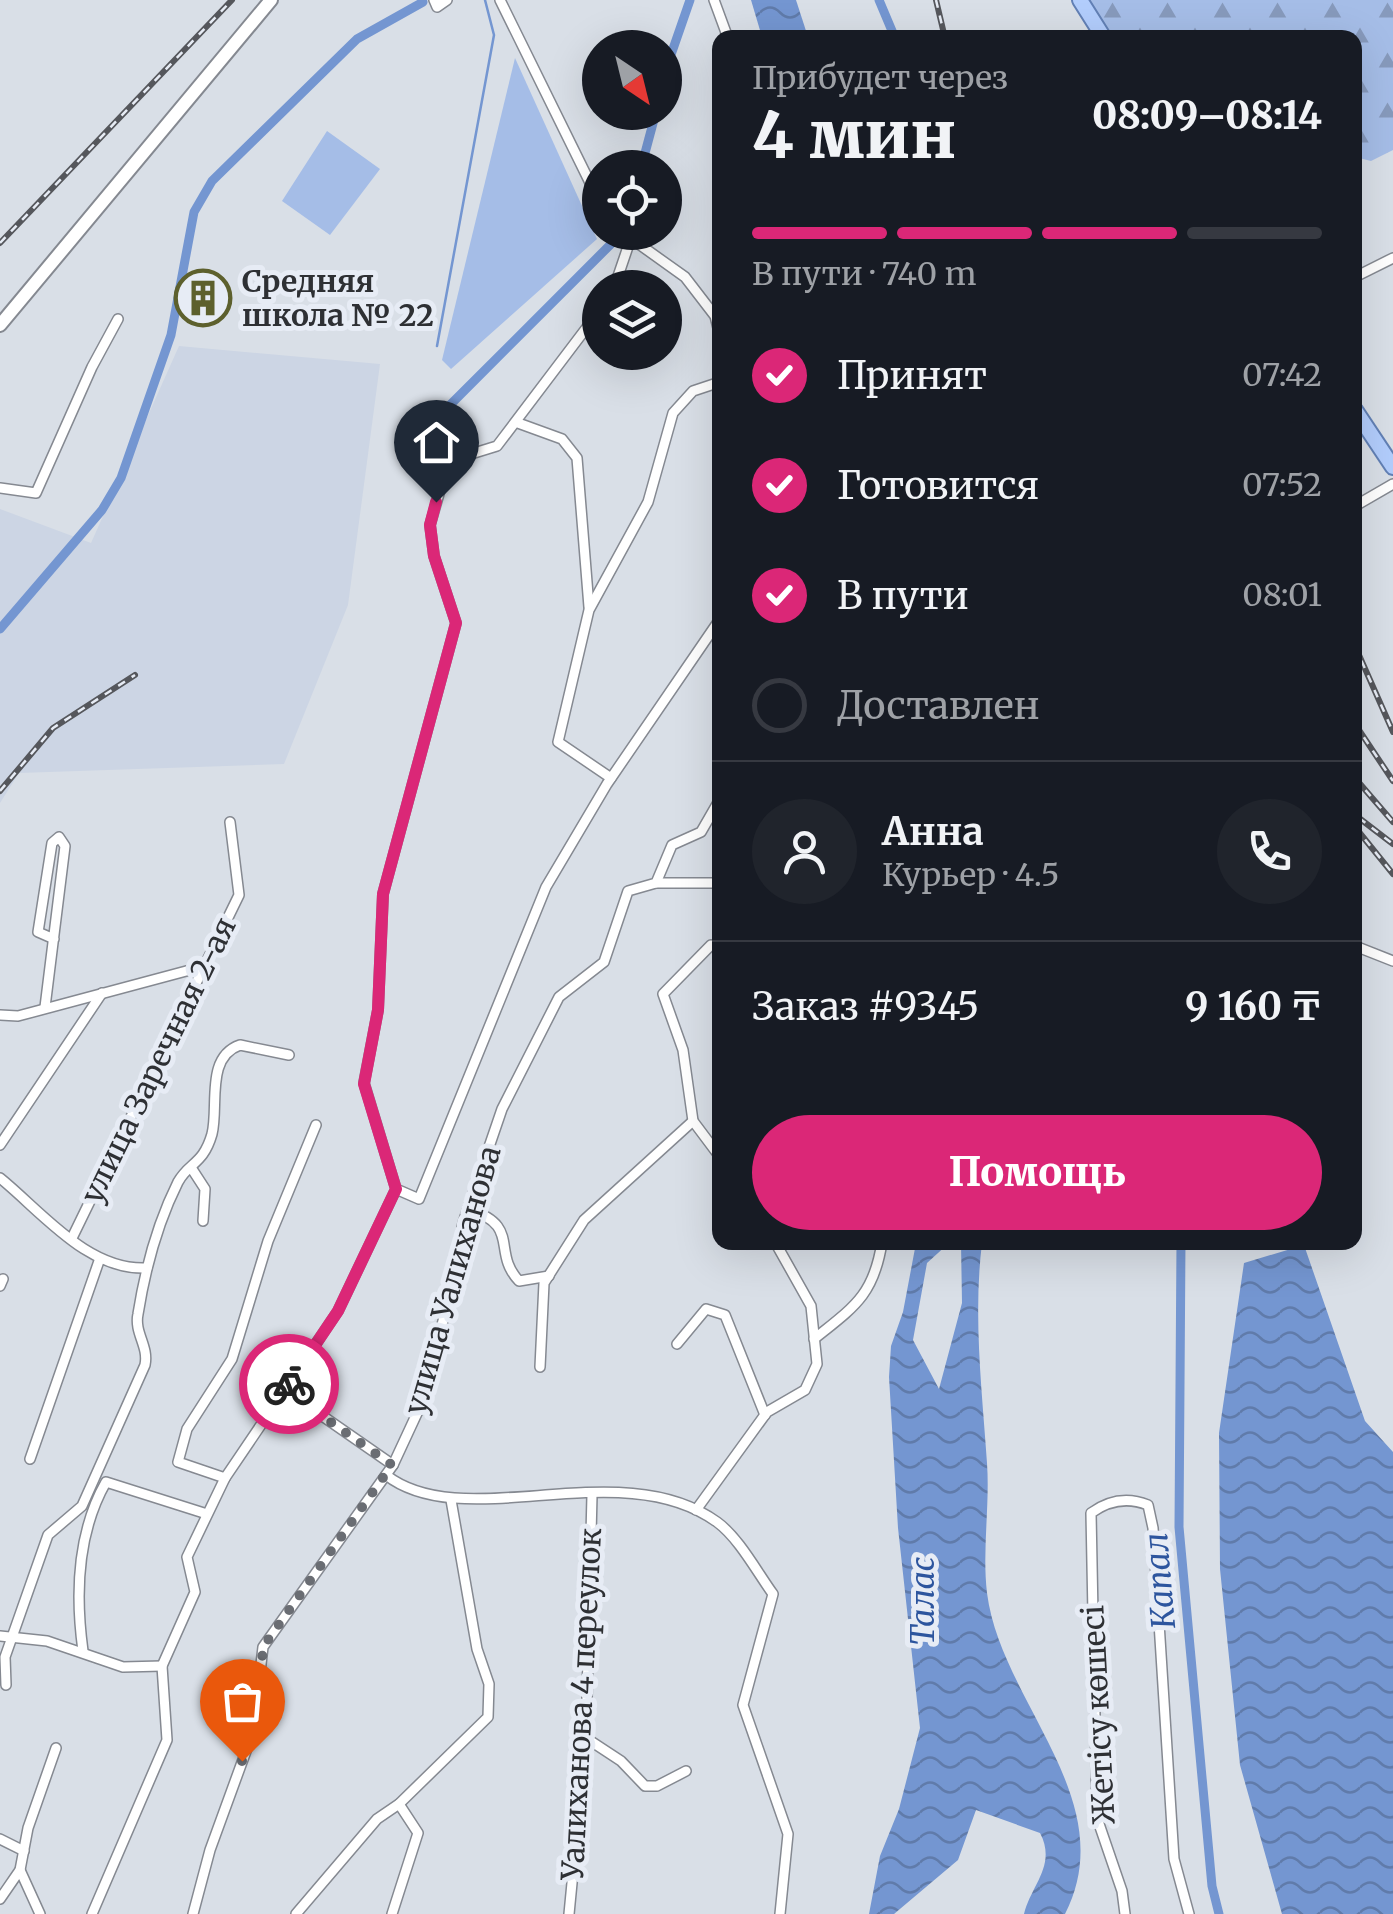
<!DOCTYPE html>
<html lang="ru">
<meta charset="utf-8">
<style>
:root{--surface:#171b24;--page:#20242c;--text:#f1f3f6;--muted:#9ea1a6;--line:#363941;--accent:#db2777}
body{margin:0;font-family:Merriweather,serif;background:var(--page);color:var(--text);height:100vh;display:flex;flex-direction:column;font-size:38px;white-space:nowrap}
*{box-sizing:border-box;margin:0}
p{font-size:32px;color:var(--muted)}
.icon{flex:none;width:55px;height:55px;fill:none;stroke:currentColor;stroke-width:2;stroke-linecap:round;stroke-linejoin:round}
.map{position:relative;flex:1;overflow:hidden}
.details{position:absolute;left:712px;top:30px;width:650px;height:1220px;display:flex;flex-direction:column;background:var(--surface);border-radius:20px;box-shadow:0 10px 40px #0002}
.details>*{flex:none}
.needle{width:65px;rotate:145deg}
.buttons{position:absolute;left:582px;top:30px;display:grid;gap:20px}
.buttons a{display:grid;place-items:center;width:100px;height:100px;border-radius:50%;background:var(--surface);box-shadow:0 10px 40px #0002;font-size:50px}
.pin{position:absolute;display:grid;place-items:center;width:85px;height:85px;color:#fff;margin:-102px -42px;border-radius:50% 50% 50% 0;rotate:-45deg;box-shadow:0 0 10px #0007}
.pin .icon{rotate:45deg}
.courier{position:absolute;display:grid;place-items:center;width:100px;height:100px;margin:-50px;border:8px solid #db2777;border-radius:50%;background:#fff;color:#222;box-shadow:0 2px 12px #0007}
.headline em{font-style:normal;font-weight:800}
.headline div{display:flex;flex-direction:column-reverse}
.headline{display:flex;align-items:center;justify-content:space-between;height:170px;padding:0 40px}
h1{font-size:65px;font-weight:800;line-height:75px}
.bar{display:grid;grid-template-columns:repeat(4,1fr);gap:15px 10px;align-content:center;height:120px;padding:0 40px}
.bar i{height:12px;border-radius:8px;background:var(--line)}
.bar .selected{background:var(--accent)}
.bar p{grid-column:span 4}
.line{display:flex;align-items:center;gap:25px;padding:0 40px;border-top:2px solid var(--line)}
.line div{flex:1}
.round{display:grid;place-items:center;flex:none;width:105px;height:105px;border-radius:52px;background:var(--page)}
ol{padding:0 40px;list-style:none}
li{display:flex;align-items:center;gap:30px;height:110px}
li p{margin-inline-start:auto}
li .icon{padding:10px;border-radius:50%;background:var(--accent);color:#fff;stroke-width:4}
li:last-child{color:var(--muted)}
li i{width:55px;height:55px;border:5px solid var(--line);border-radius:50%}
.primary-button{display:flex;gap:20px;margin-top:auto;padding:20px 40px}
.primary-button a{flex:1;height:115px;border-radius:60px;background:var(--accent);color:#fff;font-size:40px;font-weight:800;line-height:115px;text-align:center}
.map>svg:first-child{display:block}
.built{fill:#ccd5e4}
.green{fill:#a5bde7}
.forest{fill:url(#forest-firs)}
.water{fill:url(#water-waves)}
.lines{fill:none;stroke-linecap:round;stroke-linejoin:round}
.stream{stroke:#7496d1;stroke-width:2.5}
.canal{stroke:#7496d1;stroke-width:9}
.minor-casing{stroke:#858991;stroke-width:12}
.secondary-casing{stroke:#858991;stroke-width:16}
.primary-casing{stroke:#6280b5;stroke-width:18}
.minor{stroke:#fff;stroke-width:9}
.secondary{stroke:#fff;stroke-width:12}
.primary{stroke:#b2cdfc;stroke-width:14}
.rail-casing{stroke:#55575c;stroke-width:6}
.rail{stroke:#e7ecf5;stroke-width:2.5;stroke-dasharray:8;stroke-linecap:butt}
.done{stroke:#6a6d73;stroke-width:10;stroke-dasharray:0 18}
.route{stroke:#db2777;stroke-width:12}
.labels{text-anchor:middle;dominant-baseline:central;stroke-width:10;stroke-linejoin:round;paint-order:stroke}
.poi-label{font-size:30px;font-weight:bold;fill:#2e3034;stroke:#e7ecf5;text-anchor:start}
.street-label{font-size:30px;fill:#2e3034;stroke:#e7ecf5}
.water-label{font-size:32px;font-style:italic;fill:#2d559e;stroke:#e7ecf5}
</style>
<div class="map">
<svg width="1393" height="1914" viewBox="0 0 1393 1914">
<defs>
<pattern id="forest-firs" width="22" height="20" patternUnits="userSpaceOnUse" patternTransform="scale(2.5)"><rect width="22" height="20" fill="#a5bde7"/><path d="M5 1l3.5 6h-7zM16 11l3.5 6h-7z" fill="#879abc"/></pattern>
<pattern id="water-waves" width="16" height="10" patternUnits="userSpaceOnUse" patternTransform="scale(2.5)"><rect width="16" height="10" fill="#7496d1"/><path d="M0 5q4-4 8 0t8 0" fill="none" stroke="#607baa"/></pattern>
</defs>
<rect width="100%" height="100%" fill="#d9dfe7"/>
<polygon class="built" points="179,346 380,364 348,605 284,764 19,773 0,803 0,509 91,543"/>
<g class="green">
<polygon points="515,58 597,239 451,369 442,360"/>
<polygon points="327,131 380,169 330,235 282,201"/>
</g>
<polygon class="forest" points="1087,0 1393,0 1393,150 1371,161 1355,157 1355,38 1112,37"/>
<g class="water">
<polygon points="751,0 796,0 808,37 762,37"/>
<path d="M916,1243H949L927,1263L913,1340L939,1389L962,1303L961,1243H982C973,1316 982,1390 987,1463C990,1506 982,1550 987,1593C1001,1703 1123,1800 1065,1914H1024C1031,1885 1057,1865 1040,1833L976,1810L958,1860L894,1914H869L880,1856L899,1809L920,1728L898,1528L889,1377L891,1346L903,1312Z"/>
<polygon points="1304,1245 1365,1421 1393,1452 1393,1914 1282,1914 1240,1765 1220,1569 1219,1433 1244,1263"/>
</g>
<g class="lines">
<polyline class="stream" points="437,346 494,35 485,0"/>
<g class="canal">
<polyline points="879,0 895,38"/>
<polyline points="665,72 690,0"/>
<polyline points="641,168 656,112"/>
<polyline points="449,406 612,243"/>
<polyline points="0,629 102,510 121,478 171,335 194,212 212,181 357,39 423,2"/>
<polyline points="1181,1242 1179,1527 1212,1886 1219,1914"/>
</g>
<g class="minor-casing">
<g id="minor">
<polyline points="434,0 437,7 447,0"/>
<polyline points="500,0 600,203"/>
<polyline points="714,0 728,38"/>
<polyline points="622,232 685,277 715,316 720,336"/>
<polyline points="1355,277 1393,258"/>
<polyline points="614,288 633,232"/>
<polyline points="518,423 562,439 577,458 589,607"/>
<polyline points="0,488 36,493 92,367 118,319"/>
<polyline points="1355,506 1393,484"/>
<polyline points="611,778 558,742 589,610 648,502 673,413 693,391 720,382"/>
<polyline points="656,883 720,883"/>
<polyline points="711,945 663,994 683,1050 693,1121 720,1157"/>
<polyline points="1355,946 1393,961"/>
<path d="M45,1007C52,953 58,899 65,846L59,837L52,843L38,932L54,939"/>
<polyline points="0,1015 18,1016 205,966"/>
<polyline points="0,1145 102,993"/>
<polyline points="192,1169 205,1189 203,1221"/>
<path d="M0,1178C43,1213 88,1271 147,1268"/>
<polyline points="396,1189 419,1199 546,887 607,784 720,619"/>
<path d="M468,1209C522,1226 491,1251 519,1281L549,1276"/>
<polyline points="72,1238 239,895 230,822"/>
<polyline points="0,1286 3,1279"/>
<path d="M814,1339C854,1307 874,1295 882,1242"/>
<polyline points="677,1344 706,1309 725,1315 765,1415"/>
<polyline points="540,1367 544,1283 584,1220 693,1121"/>
<polyline points="285,1390 393,1465"/>
<polyline points="30,1459 99,1261"/>
<path d="M386,1475C464,1536 621,1452 717,1522C739,1538 757,1572 773,1594L743,1705L788,1834L780,1914"/>
<polyline points="225,1478 178,1462 187,1429 232,1359 268,1241 316,1125"/>
<polyline points="696,1510 767,1412 805,1390 817,1364 811,1306 775,1242"/>
<polyline points="0,1636 47,1641 123,1667 162,1666"/>
<path d="M83,1651C75,1593 77,1533 106,1482L207,1514"/>
<path d="M6,1685L5,1657L48,1535L82,1506L145,1365C149,1346 134,1333 138,1314C145,1270 158,1222 178,1182C189,1162 203,1165 212,1134C219,1106 205,1057 240,1045L289,1055"/>
<polyline points="586,1738 621,1761 645,1786 657,1786 686,1771"/>
<polyline points="0,1839 24,1851"/>
<polyline points="20,1870 40,1914"/>
<polyline points="0,1899 20,1870 28,1828 56,1748"/>
<polyline points="92,1914 167,1740 162,1666 195,1592 187,1557 225,1478 338,1311 396,1189 364,1083 378,1010 383,894 456,623 434,556 430,525 443,480 458,458 497,446 600,310"/>
<polyline points="193,1914 210,1850 253,1732 263,1647 393,1465 419,1409 452,1288 463,1223 502,1109 559,997 604,962 628,891 656,883 672,845 701,832 720,799"/>
<polyline points="296,1914 377,1819 399,1804 488,1717 489,1684 477,1649 451,1500"/>
<polyline points="392,1914 418,1833 399,1804"/>
<polyline points="569,1914 586,1738 592,1495"/>
<path d="M1125,1914L1122,1891L1097,1818L1091,1513C1109,1500 1128,1497 1148,1505L1153,1528L1174,1859L1189,1914"/>
</g>
</g>
<g class="secondary-casing">
<polyline id="secondary" points="0,325 271,0"/>
</g>
<g class="primary-casing">
<g id="primary">
<polyline points="1080,0 1104,38"/>
<polyline points="1355,410 1393,467"/>
</g>
</g>
<use href="#minor" class="minor"/>
<use href="#secondary" class="secondary"/>
<use href="#primary" class="primary"/>
<g class="rail-casing">
<g id="rail">
<polyline points="936,0 945,38"/>
<polyline points="0,243 232,0"/>
<polyline points="1355,646 1393,732"/>
<polyline points="1355,724 1393,781"/>
<polyline points="1355,778 1393,822"/>
<polyline points="0,791 53,728 135,675"/>
<polyline points="1359,818 1393,844"/>
<polyline points="1355,827 1393,874"/>
</g>
</g>
<use href="#rail" class="rail"/>
</g>
<g class="lines">
<polyline class="done" points="242,1761 258,1711 263,1647 392,1465 285,1390 289,1384"/>
<polyline class="route" points="289,1384 338,1311 396,1189 364,1084 378,1010 383,894 456,623 434,556 430,525 436,502"/>
</g>
<defs>
<g id="building-ring" transform="scale(2.875)"><circle r="9.5" fill="#e7ecf5" stroke="#5d602d" stroke-width="1.5"/><path d="M-4-6H4V6H1V3H-1V6H-4ZM-2.5-4.3h1.7v1.8h-1.7ZM.8-4.3h1.7v1.8H.8ZM-2.5-1h1.7V.8h-1.7ZM.8-1h1.7V.8H.8Z" fill="#5d602d"/></g>
</defs>
<g fill-rule="evenodd">
<use href="#building-ring" x="203" y="298"/>
</g>
<g class="labels">
<g class="poi-label">
<text x="242" y="281">Средняя<tspan x="242" dy="34">школа № 22</tspan></text>
</g>
<g class="street-label">
<text transform="translate(158 1060) rotate(-64)">улица Заречная 2-ая</text>
<text transform="translate(452 1280) rotate(-74)">улица Уалиханова</text>
<text transform="translate(581 1704) rotate(-87)">Уалиханова 4 переулок</text>
<text transform="translate(1098 1715) rotate(-93)">Жетісу көшесі</text>
</g>
<g class="water-label">
<text transform="translate(1160 1581) rotate(-95)">Капал</text>
<text transform="translate(923 1601) rotate(-90)">Талас</text>
</g>
</g>
</svg>
<div class="buttons">
<a><svg class="needle" viewBox="-14 -14 28 28"><path d="M0-13l5 13h-10z" fill="#e53935"/><path d="M0 13l5-13h-10z" fill="#9ea1a6"/></svg></a>
<a><svg class="icon" aria-label="locate" viewBox="0 0 24 24"><circle cx="12" cy="12" r="6"/><path d="M12 2v4M12 18v4M2 12h4M18 12h4"/></svg></a>
<a><svg class="icon" aria-label="layers" viewBox="0 0 24 24"><path d="M12 4l9 5-9 5-9-5zM3 14l9 5 9-5"/></svg></a>
</div>
<div class="pin" style="left:242px;top:1761px;background:#ea580c"><svg class="icon" aria-label="bag" viewBox="0 0 24 24"><path d="M5 8h14l-1 12H6zM9 8a3 3 0 0 1 6 0"/></svg></div>
<div class="pin" style="left:436px;top:502px;background:#1f2937"><svg class="icon" aria-label="home" viewBox="0 0 24 24"><path d="M3 11l9-7 9 7M6 9v11h12V9"/></svg></div>
<div class="courier" style="left:289px;top:1384px"><svg class="icon" aria-label="bike" viewBox="0 0 24 24"><circle cx="6" cy="16" r="4"/><circle cx="18" cy="16" r="4"/><path d="M6 16l4-8h5l3 8M10 8l3 8H6M13 5h3"/></svg></div>
<section class="details">
<div class="headline"><div><h1>4 мин</h1><p>Прибудет через</p></div><em>08:09–08:14</em></div>
<div class="bar"><i class="selected"></i><i class="selected"></i><i class="selected"></i><i></i><p>В пути · 740 m</p></div>
<ol>
<li><svg class="icon" aria-label="check" viewBox="0 0 24 24"><path d="M5 12l5 5 9-10"/></svg>Принят<p>07:42</p></li>
<li><svg class="icon" aria-label="check" viewBox="0 0 24 24"><path d="M5 12l5 5 9-10"/></svg>Готовится<p>07:52</p></li>
<li><svg class="icon" aria-label="check" viewBox="0 0 24 24"><path d="M5 12l5 5 9-10"/></svg>В пути<p>08:01</p></li>
<li><i></i>Доставлен</li>
</ol>
<div class="line" style="height:180px"><a class="round"><svg class="icon" aria-label="person" viewBox="0 0 24 24"><circle cx="12" cy="8" r="4"/><path d="M4 21q1-7 8-7t8 7"/></svg></a><div><b>Анна</b><p>Курьер · 4.5</p></div><a class="round"><svg class="icon" aria-label="phone" viewBox="0 0 24 24"><path d="M5 4h4l2 5-3 2q2 4 5 5l2-3 5 2v4C11 20 4 13 5 4z"/></svg></a></div>
<div class="line" style="height:130px"><div>Заказ #9345</div><b>9 160 ₸</b></div>
<div class="primary-button"><a>Помощь</a></div>
</section>
</div>
